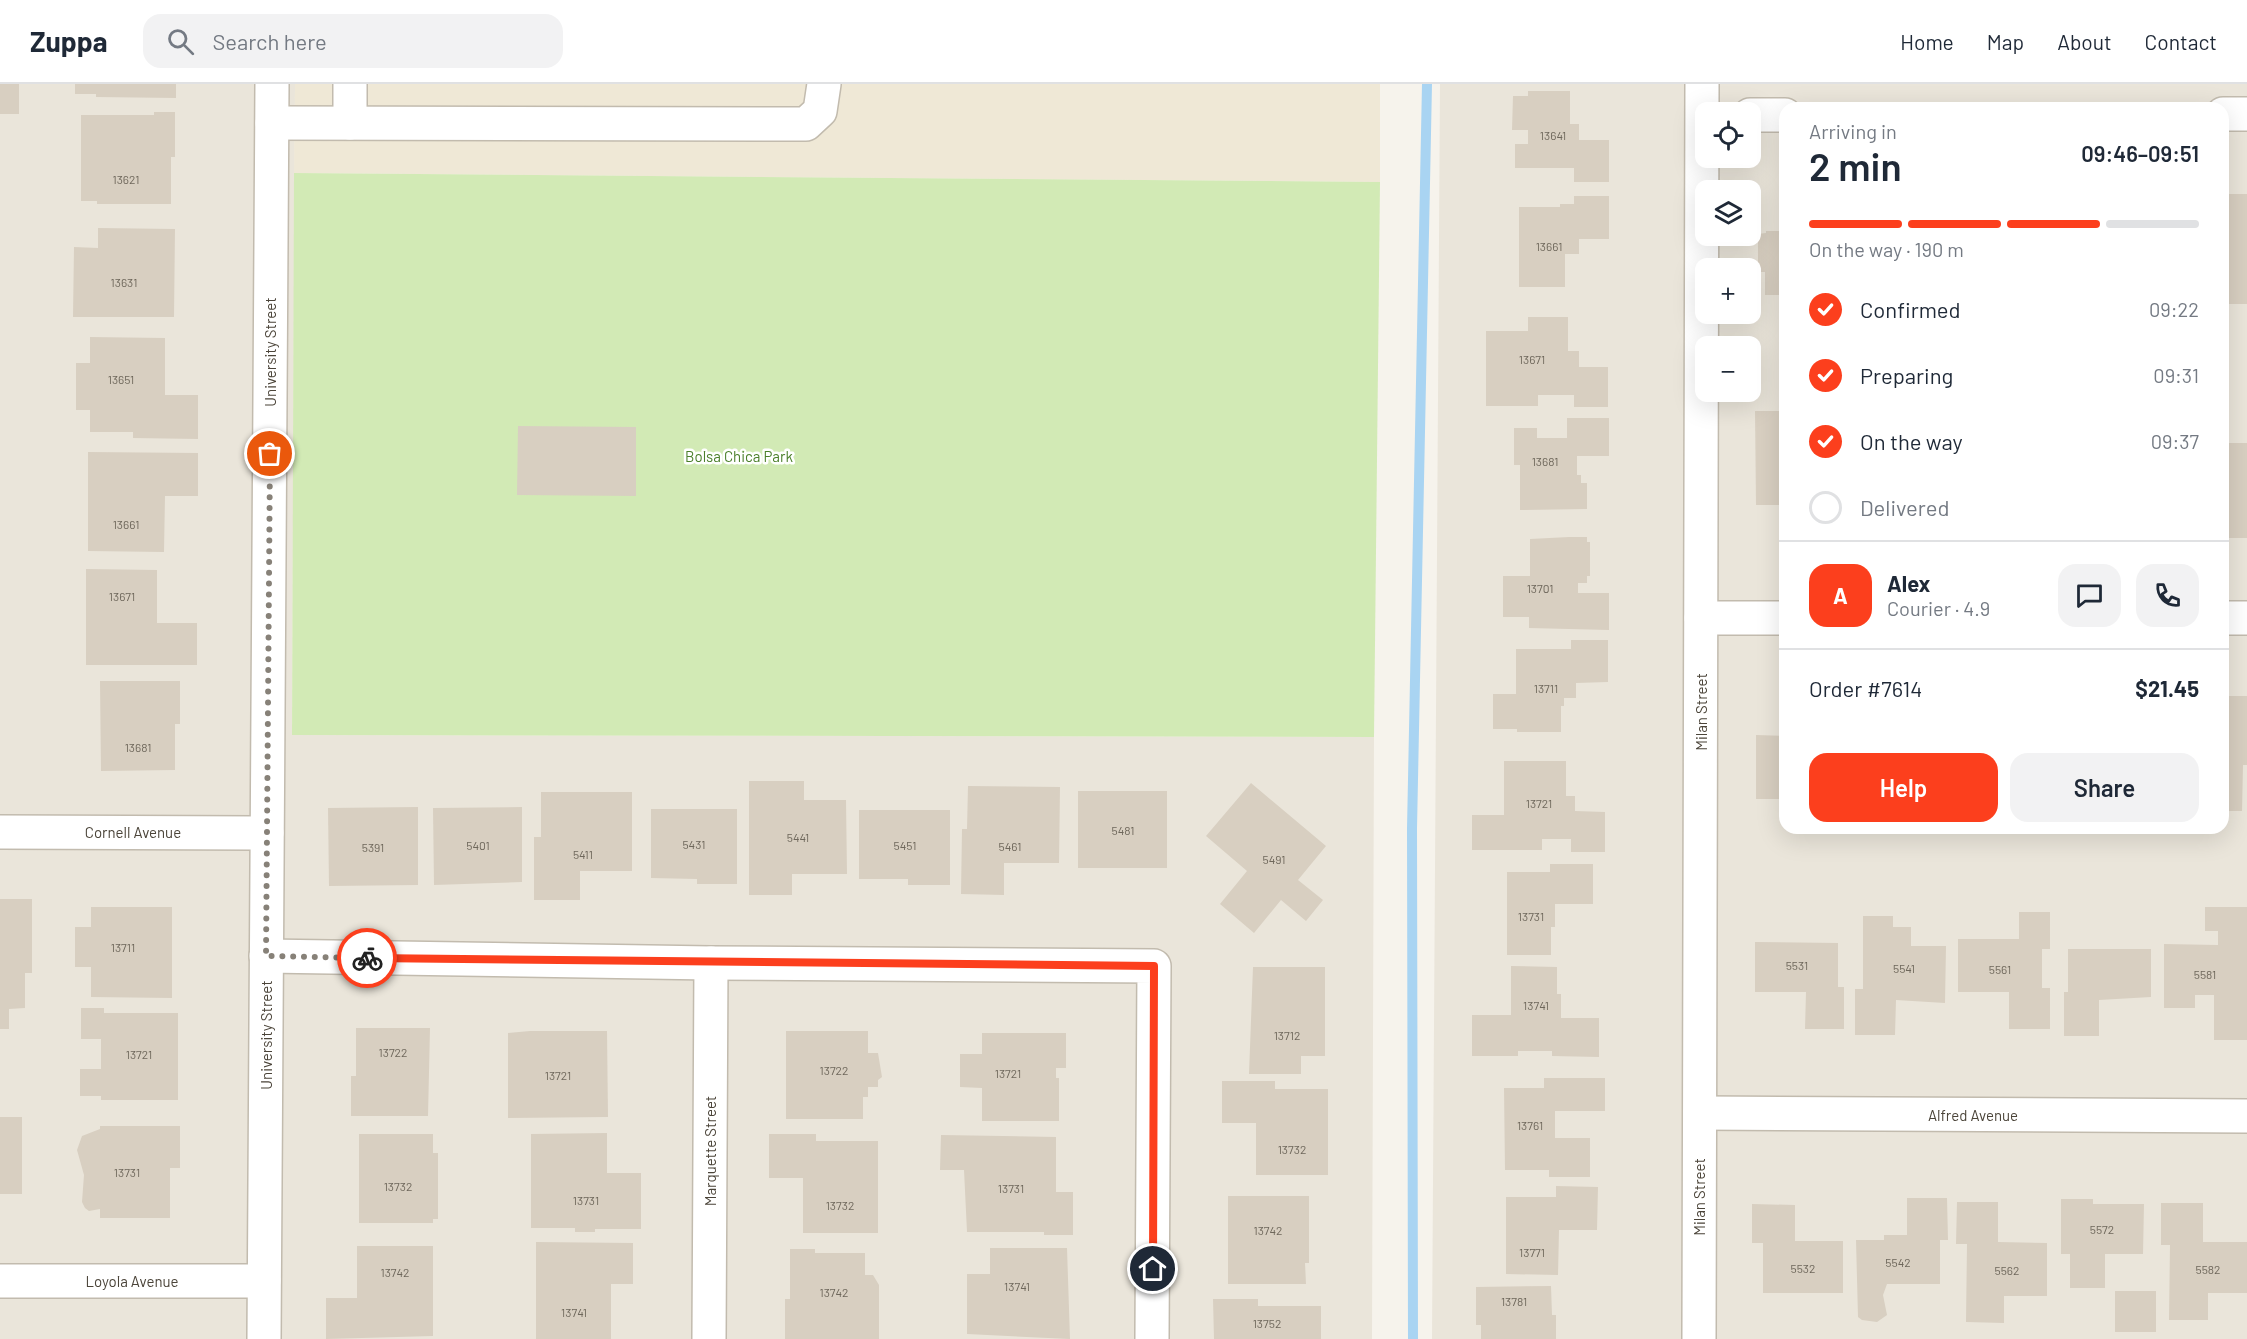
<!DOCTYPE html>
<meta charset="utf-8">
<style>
:root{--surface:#fff;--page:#f2f2f3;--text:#1f2937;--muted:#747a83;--line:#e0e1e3;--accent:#fc3f1d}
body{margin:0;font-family:Barlow,sans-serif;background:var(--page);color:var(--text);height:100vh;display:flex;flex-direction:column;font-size:22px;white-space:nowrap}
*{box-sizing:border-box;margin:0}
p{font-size:20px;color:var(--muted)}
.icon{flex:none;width:33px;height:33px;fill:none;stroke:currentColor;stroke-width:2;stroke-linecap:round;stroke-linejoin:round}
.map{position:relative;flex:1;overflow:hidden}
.panel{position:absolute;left:1779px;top:18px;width:450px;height:732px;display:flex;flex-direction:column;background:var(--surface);border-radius:18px;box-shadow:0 6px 24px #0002}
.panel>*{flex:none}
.buttons{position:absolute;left:1695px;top:18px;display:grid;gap:12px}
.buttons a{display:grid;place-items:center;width:66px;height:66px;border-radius:12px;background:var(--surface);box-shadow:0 6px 24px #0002;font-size:30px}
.pin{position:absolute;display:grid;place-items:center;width:51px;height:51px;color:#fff;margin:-26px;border:3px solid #fff;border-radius:50%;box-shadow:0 2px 6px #0007}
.courier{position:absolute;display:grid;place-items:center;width:60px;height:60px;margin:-30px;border:4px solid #fc3f1d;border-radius:50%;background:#fff;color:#222;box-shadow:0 2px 8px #0007}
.summary em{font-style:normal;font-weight:600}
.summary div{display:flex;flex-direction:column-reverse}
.summary{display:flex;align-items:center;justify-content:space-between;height:102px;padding:0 30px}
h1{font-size:39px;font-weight:600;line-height:45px}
.bar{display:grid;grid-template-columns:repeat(4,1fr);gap:9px 6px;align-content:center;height:72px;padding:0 30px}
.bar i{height:8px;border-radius:4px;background:var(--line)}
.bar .on{background:var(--accent)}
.bar p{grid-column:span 4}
.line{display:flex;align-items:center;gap:15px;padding:0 30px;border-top:2px solid var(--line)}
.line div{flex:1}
.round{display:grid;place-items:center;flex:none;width:63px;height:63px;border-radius:18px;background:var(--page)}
ol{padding:0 30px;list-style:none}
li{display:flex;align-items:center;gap:18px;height:66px}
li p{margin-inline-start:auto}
li .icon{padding:6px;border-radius:50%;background:var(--accent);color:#fff;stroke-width:4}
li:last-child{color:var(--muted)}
li i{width:33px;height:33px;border:3px solid var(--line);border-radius:50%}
.action{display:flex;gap:12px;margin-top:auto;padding:12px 30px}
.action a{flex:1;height:69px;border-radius:18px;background:var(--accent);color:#fff;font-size:24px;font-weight:600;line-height:69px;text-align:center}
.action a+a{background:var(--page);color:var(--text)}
header{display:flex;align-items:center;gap:36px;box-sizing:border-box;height:84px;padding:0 30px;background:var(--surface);border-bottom:2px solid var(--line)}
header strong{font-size:28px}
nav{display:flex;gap:33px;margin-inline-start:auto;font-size:21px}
.search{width:420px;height:54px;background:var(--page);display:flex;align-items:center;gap:15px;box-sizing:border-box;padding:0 21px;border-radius:18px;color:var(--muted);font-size:22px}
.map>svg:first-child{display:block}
.residential{fill:#eae5da;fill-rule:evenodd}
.education{fill:#efe8d6}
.green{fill:#d2eab5}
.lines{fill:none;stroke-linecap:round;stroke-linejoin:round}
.stream{stroke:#a9d4f2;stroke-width:10}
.building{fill:#d8cfc1}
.minor-casing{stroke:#c2bbae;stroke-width:36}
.minor{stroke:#fff;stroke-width:33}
.done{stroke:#878178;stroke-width:6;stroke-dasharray:0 10.8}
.route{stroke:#fc3f1d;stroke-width:8}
.labels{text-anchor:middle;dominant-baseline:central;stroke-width:5;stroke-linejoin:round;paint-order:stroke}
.number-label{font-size:12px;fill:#6e675b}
.street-label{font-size:15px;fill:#4b4439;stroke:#fff}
.park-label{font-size:15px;fill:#4a7f2a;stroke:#fff}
</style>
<header>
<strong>Zuppa</strong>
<div class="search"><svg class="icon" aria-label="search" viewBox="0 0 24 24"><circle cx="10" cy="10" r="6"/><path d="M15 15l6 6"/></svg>Search here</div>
<nav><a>Home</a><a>Map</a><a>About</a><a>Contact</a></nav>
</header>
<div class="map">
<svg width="2247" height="1255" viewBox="0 0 2247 1255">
<rect width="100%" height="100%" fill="#f6f3ec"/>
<g class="residential">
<polygon points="0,0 295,0 292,651 1374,653 1372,1255 0,1255"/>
<path d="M1440,0H2247V1255H1432ZM1785,24H2223V744H1785ZM1706,28H1750V74H1706ZM1706,106H1750V152H1706ZM1706,184H1750V230H1706ZM1706,262H1750V308H1706Z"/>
</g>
<polygon class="education" points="295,0 1380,0 1380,98 294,89"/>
<polygon class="green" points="294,89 1380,98 1374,653 292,651"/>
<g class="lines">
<polyline class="stream" points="1413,1255 1412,745 1427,0"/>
</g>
<g class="building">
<rect x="0" y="0" width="19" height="30"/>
<polygon points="75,0 176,0 176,14 96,13 96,10 75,10"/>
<polygon points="1528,7 1570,7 1570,40 1579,40 1579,56 1609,56 1609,98 1574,98 1574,84 1515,84 1515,60 1528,60 1528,46 1512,46 1513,12 1528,12"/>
<polygon points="154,28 175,28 175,73 171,73 171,120 97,120 97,117 81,117 81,31 154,31"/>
<rect x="2223" y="110" width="24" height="110"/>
<polygon points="1574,112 1609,112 1609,155 1579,155 1579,170 1565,170 1565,203 1519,203 1519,123 1560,123 1560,120 1574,120"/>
<polygon points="98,144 175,145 174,233 73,233 74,163 98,164"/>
<polygon points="1766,147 1785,147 1785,211 1765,211 1765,188 1758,188 1758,150 1766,149"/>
<polygon points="1528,233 1568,233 1568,267 1579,267 1579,283 1608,283 1608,323 1574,323 1574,311 1538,311 1538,322 1486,322 1486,247 1528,247"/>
<polygon points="90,253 165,254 165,311 198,311 198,355 133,354 133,348 90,348 90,326 76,326 76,279 90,279"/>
<polygon points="1755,327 1785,327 1785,421 1756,421"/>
<polygon points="1567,334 1609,334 1609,372 1577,372 1577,391 1581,391 1581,399 1587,399 1587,425 1520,426 1520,381 1514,381 1514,344 1537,344 1537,354 1567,354"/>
<polygon points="518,342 636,343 636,412 517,411"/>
<rect x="2223" y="359" width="24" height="95"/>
<polygon points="88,368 198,369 198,412 165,412 164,468 88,467"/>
<polygon points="1569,453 1587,453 1587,458 1590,458 1590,492 1587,492 1587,499 1578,499 1578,509 1609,509 1609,546 1529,544 1529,533 1503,533 1503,492 1530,492 1530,455"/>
<polygon points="86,485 157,486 157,539 197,539 197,581 86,581"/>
<polygon points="1571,556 1608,556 1608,598 1576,599 1576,614 1564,614 1564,622 1561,622 1561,648 1517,648 1517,645 1493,645 1493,610 1516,610 1516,565 1571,565"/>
<polygon points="100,597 180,597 180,640 175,640 175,686 101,687"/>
<polygon points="2223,612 2247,612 2247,681 2243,681 2242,727 2223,727"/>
<polygon points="1756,651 1785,652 1785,715 1756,715"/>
<polygon points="1504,677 1566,677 1566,712 1575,712 1575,727 1605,728 1605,768 1571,768 1571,755 1542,755 1542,766 1472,766 1472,731 1504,731"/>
<polygon points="749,697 804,697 804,716 846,716 847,790 792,790 792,811 749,811"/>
<polygon points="1251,699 1326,762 1298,796 1323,816 1306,837 1281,816 1254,849 1220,820 1247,787 1206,752"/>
<polygon points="968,702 1060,703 1059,779 1004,779 1004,811 961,810 962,745 967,745"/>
<rect x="1078" y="707" width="89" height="77"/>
<polygon points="541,708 632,708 632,787 580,787 580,816 534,816 534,753 541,753"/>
<polygon points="418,723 418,801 329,802 328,724"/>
<polygon points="522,723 522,798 434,801 433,724"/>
<polygon points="651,725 737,725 737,800 697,800 697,795 651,794"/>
<polygon points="859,726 950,726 950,801 908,801 908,795 859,795"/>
<polygon points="1550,780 1593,780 1593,820 1555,820 1555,843 1551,843 1551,871 1507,871 1507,788 1550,788"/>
<polygon points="0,815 32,815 32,889 25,889 25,924 9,925 9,945 0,945"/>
<polygon points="91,823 172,823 172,914 91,913 91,883 75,883 75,843 91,843"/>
<polygon points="2205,823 2247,823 2247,956 2214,956 2214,911 2195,911 2195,924 2164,924 2164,860 2218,861 2218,847 2205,847"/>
<polygon points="2019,828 2050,828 2050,865 2042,865 2042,904 2050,904 2050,945 2009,945 2009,908 1958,908 1958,855 2019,855"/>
<polygon points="1863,832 1893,832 1893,843 1911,843 1911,862 1946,862 1945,919 1896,916 1895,951 1855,951 1855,905 1863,905"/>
<polygon points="1755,858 1838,859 1838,903 1844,903 1844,945 1805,945 1806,908 1755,908"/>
<polygon points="2068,865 2151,865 2151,913 2099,916 2099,952 2064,952 2064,908 2068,908"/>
<polygon points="1511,882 1557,883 1557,910 1561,910 1561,934 1599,934 1599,973 1552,972 1552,967 1518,967 1518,972 1472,972 1472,931 1511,931"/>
<polygon points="1253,883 1325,883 1325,972 1301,972 1301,990 1249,990"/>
<polygon points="81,924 104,924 104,929 178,929 178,1016 101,1016 101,1012 80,1012 80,985 101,985 101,955 81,955"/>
<polygon points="356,944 430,944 428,1032 351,1032 351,992 356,992"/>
<polygon points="530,947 607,947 608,1033 508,1034 508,949"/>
<polygon points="786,947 868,947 868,969 878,969 882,993 878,996 878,1003 868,1003 868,1013 863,1013 863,1035 786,1035"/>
<polygon points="982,949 1066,949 1066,984 1056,984 1056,994 1059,994 1059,1037 982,1037 982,1004 960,1003 960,970 982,970"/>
<polygon points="1544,994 1605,994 1605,1027 1555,1027 1555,1054 1590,1054 1590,1093 1549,1093 1549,1086 1505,1086 1504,1004 1544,1004"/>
<polygon points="1222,997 1275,997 1275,1005 1328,1005 1328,1091 1256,1091 1256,1039 1222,1039"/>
<rect x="0" y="1033" width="22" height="77"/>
<polygon points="100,1042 180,1042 180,1084 170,1084 170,1134 100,1134 100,1125 89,1127 85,1124 82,1118 84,1091 77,1066 82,1052 100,1045"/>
<polygon points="607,1049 607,1089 641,1089 641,1145 595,1145 595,1148 575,1148 575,1144 531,1144 531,1050"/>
<polygon points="359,1050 433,1050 433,1069 438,1069 438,1135 433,1135 433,1139 359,1139"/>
<polygon points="769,1050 816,1050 816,1057 878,1057 878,1149 803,1149 803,1094 769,1094"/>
<polygon points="941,1051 1056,1053 1056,1108 1073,1108 1073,1151 1044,1151 1044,1148 967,1148 964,1086 940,1086"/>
<polygon points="1556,1102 1598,1103 1597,1146 1559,1146 1558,1191 1506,1190 1506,1113 1556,1113"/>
<polygon points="1228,1112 1309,1112 1309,1179 1305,1179 1306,1200 1228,1200"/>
<polygon points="1907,1114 1947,1114 1948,1156 1940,1156 1940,1200 1887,1200 1883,1211 1887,1231 1877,1238 1862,1236 1858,1233 1856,1156 1884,1156 1884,1151 1907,1151"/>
<polygon points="2061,1115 2093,1115 2093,1120 2144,1120 2143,1170 2105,1170 2105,1204 2070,1204 2070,1170 2061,1170"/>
<polygon points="1957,1118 1998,1118 1998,1158 2047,1159 2047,1212 2004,1212 2004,1239 1966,1238 1967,1160 1956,1160"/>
<polygon points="2161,1119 2203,1119 2203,1158 2247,1158 2247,1209 2208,1209 2208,1236 2169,1236 2170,1161 2161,1161"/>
<polygon points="1752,1120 1795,1121 1795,1157 1843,1157 1843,1209 1763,1209 1763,1159 1752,1159"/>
<polygon points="536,1158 633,1159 633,1200 611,1200 611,1255 536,1255"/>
<polygon points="357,1162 433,1162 433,1252 326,1255 326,1214 357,1214"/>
<polygon points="990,1164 1067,1164 1070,1255 967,1250 967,1190 990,1190"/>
<polygon points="790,1165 815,1165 815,1169 865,1169 865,1191 873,1191 879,1201 879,1255 785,1255 785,1215 790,1215"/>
<polygon points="1551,1202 1552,1231 1556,1231 1556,1255 1481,1255 1481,1241 1476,1241 1476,1203"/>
<rect x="2115" y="1207" width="41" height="41"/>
<polygon points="1213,1215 1258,1215 1258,1222 1321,1222 1321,1255 1214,1255"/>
</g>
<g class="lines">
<g class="minor-casing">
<g id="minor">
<polyline points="2223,30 2247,30"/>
<polyline points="1750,31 1785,31"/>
<polyline points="272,39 806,40 820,27 824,0"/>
<polyline points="350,39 350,0"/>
<polyline points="1701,534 1785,534"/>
<polyline points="2223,534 2247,534"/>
<polyline points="0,748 267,749"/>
<polyline points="266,872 711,879 1154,882 1152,1255"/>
<polyline points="1700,1029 2247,1032"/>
<polyline points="0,1197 264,1197"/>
<polyline points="264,1255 272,0"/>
<polyline points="709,1255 711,879"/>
<polyline points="1699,1255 1702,0"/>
</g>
</g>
<use href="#minor" class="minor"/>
</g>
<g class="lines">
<polyline class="done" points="270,370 266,872 367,874"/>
<polyline class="route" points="367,874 1154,882 1153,1185"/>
</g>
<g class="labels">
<g class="number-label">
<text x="1553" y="51">13641</text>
<text x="126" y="95">13621</text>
<text x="1549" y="162">13661</text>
<text x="124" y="198">13631</text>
<text x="1532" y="275">13671</text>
<text x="121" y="295">13651</text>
<text x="1545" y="377">13681</text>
<text x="126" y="440">13661</text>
<text x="1540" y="504">13701</text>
<text x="122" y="512">13671</text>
<text x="1546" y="604">13711</text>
<text x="138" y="663">13681</text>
<text x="1539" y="719">13721</text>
<text x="1123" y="746">5481</text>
<text x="798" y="753">5441</text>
<text x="694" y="760">5431</text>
<text x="478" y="761">5401</text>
<text x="905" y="761">5451</text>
<text x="1010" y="762">5461</text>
<text x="373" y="763">5391</text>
<text x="583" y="770">5411</text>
<text x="1274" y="775">5491</text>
<text x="1531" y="832">13731</text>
<text x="123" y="863">13711</text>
<text x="1797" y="881">5531</text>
<text x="1904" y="884">5541</text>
<text x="2000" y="885">5561</text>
<text x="2205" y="890">5581</text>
<text x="1536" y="921">13741</text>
<text x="1287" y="951">13712</text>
<text x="393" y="968">13722</text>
<text x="139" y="970">13721</text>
<text x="834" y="986">13722</text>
<text x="1008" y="989">13721</text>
<text x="558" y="991">13721</text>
<text x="1530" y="1041">13761</text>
<text x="1292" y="1065">13732</text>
<text x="127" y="1088">13731</text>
<text x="398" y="1102">13732</text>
<text x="1011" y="1104">13731</text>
<text x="586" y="1116">13731</text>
<text x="840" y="1121">13732</text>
<text x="2102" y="1145">5572</text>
<text x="1268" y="1146">13742</text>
<text x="1532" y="1168">13771</text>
<text x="1898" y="1178">5542</text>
<text x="1803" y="1184">5532</text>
<text x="2208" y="1185">5582</text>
<text x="2007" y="1186">5562</text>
<text x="395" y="1188">13742</text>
<text x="1017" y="1202">13741</text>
<text x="834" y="1208">13742</text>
<text x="1514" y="1217">13781</text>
<text x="574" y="1228">13741</text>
<text x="1267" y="1239">13752</text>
</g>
<g class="street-label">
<text transform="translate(270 268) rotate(-90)">University Street</text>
<text transform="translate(1701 628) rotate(-90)">Milan Street</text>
<text x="133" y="748">Cornell Avenue</text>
<text transform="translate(266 951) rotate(-90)">University Street</text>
<text x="1973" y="1031">Alfred Avenue</text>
<text transform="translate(710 1067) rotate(-90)">Marquette Street</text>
<text transform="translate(1699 1113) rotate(-90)">Milan Street</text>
<text x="132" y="1197">Loyola Avenue</text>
</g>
<g class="park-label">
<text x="739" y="372">Bolsa Chica Park</text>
</g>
</g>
</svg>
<div class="buttons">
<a><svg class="icon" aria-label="locate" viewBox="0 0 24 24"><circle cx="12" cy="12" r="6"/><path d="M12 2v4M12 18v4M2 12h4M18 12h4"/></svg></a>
<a><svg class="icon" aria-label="layers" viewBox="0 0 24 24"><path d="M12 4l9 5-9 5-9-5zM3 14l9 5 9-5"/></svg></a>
<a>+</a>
<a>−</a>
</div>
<div class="pin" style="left:270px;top:370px;background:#ea580c"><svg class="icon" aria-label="bag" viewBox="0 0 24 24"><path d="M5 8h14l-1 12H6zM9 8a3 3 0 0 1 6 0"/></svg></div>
<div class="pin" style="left:1153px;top:1185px;background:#1f2937"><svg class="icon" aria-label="home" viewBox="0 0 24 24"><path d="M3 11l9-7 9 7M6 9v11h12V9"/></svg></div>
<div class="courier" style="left:367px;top:874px"><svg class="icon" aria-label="bike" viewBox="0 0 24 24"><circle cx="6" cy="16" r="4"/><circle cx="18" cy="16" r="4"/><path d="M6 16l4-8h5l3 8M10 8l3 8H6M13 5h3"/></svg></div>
<section class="panel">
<div class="summary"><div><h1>2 min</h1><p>Arriving in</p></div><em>09:46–09:51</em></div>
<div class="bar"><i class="on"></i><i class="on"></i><i class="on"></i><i></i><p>On the way · 190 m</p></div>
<ol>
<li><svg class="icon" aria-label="check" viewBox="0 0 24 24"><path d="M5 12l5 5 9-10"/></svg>Confirmed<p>09:22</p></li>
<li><svg class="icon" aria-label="check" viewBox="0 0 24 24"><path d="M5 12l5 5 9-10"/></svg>Preparing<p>09:31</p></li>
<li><svg class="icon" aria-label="check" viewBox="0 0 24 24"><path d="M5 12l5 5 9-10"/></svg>On the way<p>09:37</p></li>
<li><i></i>Delivered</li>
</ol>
<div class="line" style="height:108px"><b class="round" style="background:var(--accent);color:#fff">A</b><div><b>Alex</b><p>Courier · 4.9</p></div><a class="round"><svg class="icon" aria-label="chat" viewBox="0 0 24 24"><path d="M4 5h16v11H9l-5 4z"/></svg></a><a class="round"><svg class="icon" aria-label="phone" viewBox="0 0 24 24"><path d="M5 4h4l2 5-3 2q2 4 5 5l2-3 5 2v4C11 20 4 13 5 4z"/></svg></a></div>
<div class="line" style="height:78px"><div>Order #7614</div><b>$21.45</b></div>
<div class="action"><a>Help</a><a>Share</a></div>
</section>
</div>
